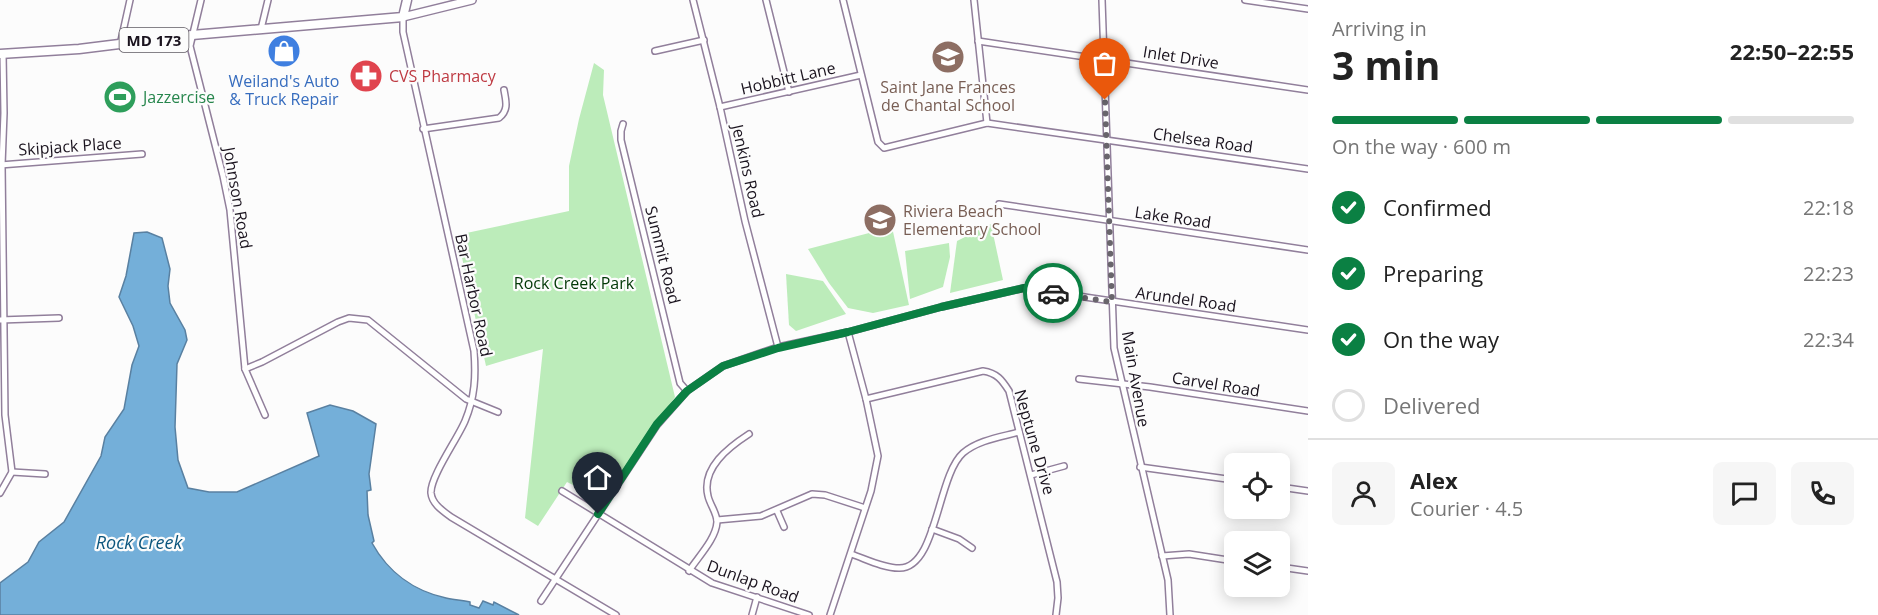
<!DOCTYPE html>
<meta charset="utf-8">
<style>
:root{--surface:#fff;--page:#f6f6f6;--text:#222;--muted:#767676;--line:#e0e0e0;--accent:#0b8043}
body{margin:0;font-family:"Open Sans",sans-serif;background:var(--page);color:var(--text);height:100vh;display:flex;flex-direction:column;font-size:22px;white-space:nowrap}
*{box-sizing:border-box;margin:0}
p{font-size:20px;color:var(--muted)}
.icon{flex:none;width:33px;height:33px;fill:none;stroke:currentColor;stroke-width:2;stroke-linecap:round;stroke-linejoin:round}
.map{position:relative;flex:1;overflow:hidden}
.side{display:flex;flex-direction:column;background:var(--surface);width:570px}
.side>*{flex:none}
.controls{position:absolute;left:1224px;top:453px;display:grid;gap:12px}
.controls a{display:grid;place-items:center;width:66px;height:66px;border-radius:9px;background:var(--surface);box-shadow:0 3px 15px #0003;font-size:30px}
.pin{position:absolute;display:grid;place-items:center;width:51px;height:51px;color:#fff;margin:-62px -26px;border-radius:50% 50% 50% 0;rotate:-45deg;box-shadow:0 0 6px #0007}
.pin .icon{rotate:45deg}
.courier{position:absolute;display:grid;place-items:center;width:60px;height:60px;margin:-30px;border:4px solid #0b8043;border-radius:50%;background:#fff;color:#222;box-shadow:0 2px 8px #0007}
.summary em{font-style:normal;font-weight:700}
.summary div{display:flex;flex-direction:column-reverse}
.summary{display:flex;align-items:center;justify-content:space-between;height:102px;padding:0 24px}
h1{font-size:39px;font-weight:700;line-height:45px}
.bar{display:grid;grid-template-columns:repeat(4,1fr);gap:9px 6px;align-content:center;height:72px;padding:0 24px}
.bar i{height:8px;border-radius:4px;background:var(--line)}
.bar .current{background:var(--accent)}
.bar p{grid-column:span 4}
.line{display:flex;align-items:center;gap:15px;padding:0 24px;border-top:2px solid var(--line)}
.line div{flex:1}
.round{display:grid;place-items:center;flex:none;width:63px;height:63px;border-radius:9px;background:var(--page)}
ol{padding:0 24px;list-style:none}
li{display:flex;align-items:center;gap:18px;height:66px}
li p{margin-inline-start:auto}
li .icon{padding:6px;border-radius:50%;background:var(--accent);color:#fff;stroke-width:4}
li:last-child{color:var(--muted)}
li i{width:33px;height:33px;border:3px solid var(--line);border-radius:50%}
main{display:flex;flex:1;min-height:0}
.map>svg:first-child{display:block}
.green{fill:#bcecba}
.water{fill:#74afd9;stroke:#5980a1;stroke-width:1.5}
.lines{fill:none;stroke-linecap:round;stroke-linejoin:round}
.minor-casing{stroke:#917f9b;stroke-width:8}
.tertiary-casing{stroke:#917f9b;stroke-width:10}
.primary-casing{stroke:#917f9b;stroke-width:11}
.minor{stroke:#fff;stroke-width:5}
.tertiary{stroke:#fff;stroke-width:7}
.primary{stroke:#fff;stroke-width:8}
.done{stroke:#69656c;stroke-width:6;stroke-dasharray:0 10.8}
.route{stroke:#0b8043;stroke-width:8}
.labels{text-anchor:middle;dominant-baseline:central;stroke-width:4.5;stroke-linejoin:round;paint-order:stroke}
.shield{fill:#fcfcfc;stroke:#5e5961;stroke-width:1.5}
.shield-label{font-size:15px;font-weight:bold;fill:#1a131e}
.street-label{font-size:16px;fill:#1a131e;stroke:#fcfcfc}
.health-label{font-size:16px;fill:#be3a42;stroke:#fcfcfc;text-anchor:start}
.shop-label{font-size:16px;fill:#366cbe;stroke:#fcfcfc}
.education-label{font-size:16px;fill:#785e54;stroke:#fcfcfc}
.leisure-label{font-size:16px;fill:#27864d;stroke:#fcfcfc;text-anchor:start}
.park-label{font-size:16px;fill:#013705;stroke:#fcfcfc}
.water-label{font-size:18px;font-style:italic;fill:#0b557d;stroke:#fcfcfc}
</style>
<main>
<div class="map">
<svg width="1308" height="615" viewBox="0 0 1308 615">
<rect width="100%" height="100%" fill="#fcfcfc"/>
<g class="green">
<polygon points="594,63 604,70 603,95 675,397 624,473 603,458 583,490 567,482 538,526 525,518 543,349 486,366 457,235 569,211 569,166 579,119"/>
<polygon points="991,224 1003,280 950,293 957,241"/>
<polygon points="892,227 909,305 873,313 848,308 829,283 808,249"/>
<polygon points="949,243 950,257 943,287 910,299 905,251"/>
<polygon points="786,274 823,281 846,314 796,331 789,325"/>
</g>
<path class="water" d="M147,232L162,238L170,269L168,286L170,303L185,330L187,340L177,364L175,427L178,460L188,488L209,492H237L319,456L307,413L330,405L353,411L376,424L369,474L371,490L367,491L368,515L374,541L372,543C388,572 414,591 446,598C454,600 462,600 470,602V605L479,608L483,601L493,605L494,602L519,615H0V583L28,562L39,542L64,522L101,456L105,437L124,409L132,365L139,346L133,326L119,297L126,276L134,233Z"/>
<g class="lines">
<g class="minor-casing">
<g id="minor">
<polyline points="201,0 190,46 223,176 230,210 245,369 265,415"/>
<polyline points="693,0 720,107 745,221 778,347"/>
<polyline points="766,0 789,92"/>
<polyline points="843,0 878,142 884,148 987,123 1308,169"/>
<polyline points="974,0 987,123"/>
<polyline points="1102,0 1114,348 1168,580 1170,615"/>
<polyline points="1245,0 1308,9"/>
<path d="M403,17V32L474,351C476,376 475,397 465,421C458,438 430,477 431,493C432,504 443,511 451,517L616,615"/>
<polyline points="261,29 268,0"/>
<polyline points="978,41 1308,90"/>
<polyline points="120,45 130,0"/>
<polyline points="655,51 704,40"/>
<polyline points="720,107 861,75"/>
<polyline points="623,124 621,131 621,140 680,383 687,391"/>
<path d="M423,129L499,118C509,110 506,101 504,90"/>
<polyline points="0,165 142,154"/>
<polyline points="999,204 1308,250"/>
<polyline points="0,320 59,318"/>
<polyline points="245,369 262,362 338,322 349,318 368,320 466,399 498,412"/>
<polyline points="1079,379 1150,387 1308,411"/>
<path d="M866,399L983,371C997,373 1002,380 1009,391L1057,582L1058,598L1056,615"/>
<polyline points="1140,467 1234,480"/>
<polyline points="12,472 45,474"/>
<polyline points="1031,475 1064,466"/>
<polyline points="1280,487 1308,491"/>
<polyline points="562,491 712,583 809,615"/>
<polyline points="0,493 12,472 5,415 2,165 4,113 3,54"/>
<polyline points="777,511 784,527"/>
<polyline points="717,520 761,516 812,494 825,495 865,508"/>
<polyline points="932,529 959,539 972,548"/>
<path d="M851,554C866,559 883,568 899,568C937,569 937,476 963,453C978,440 1001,437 1019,432"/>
<polyline points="1162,556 1189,554 1234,561"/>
<polyline points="1280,567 1308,571"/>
<path d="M689,571C698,557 716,539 717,522C717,513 710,505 708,496C701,468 729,447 749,434"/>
<polyline points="541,601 657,425 687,391 723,366 778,347 848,332 941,307 1024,288 1308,330"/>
<polyline points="752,615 757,597"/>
<polyline points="830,615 871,491 878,456 866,399 848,332"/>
</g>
</g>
<g class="tertiary-casing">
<polyline id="tertiary" points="403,17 472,0"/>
</g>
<g class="primary-casing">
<polyline id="primary" points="0,54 79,49 192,35 403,17 407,0"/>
</g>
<use href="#minor" class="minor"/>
<use href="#tertiary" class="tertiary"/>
<use href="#primary" class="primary"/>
</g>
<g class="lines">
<polyline class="done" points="1053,293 1112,302 1105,100"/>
<polyline class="route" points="598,514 657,424 687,391 723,366 778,348 848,332 941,307 1024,288 1053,293"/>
</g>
<defs>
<g id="shop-disc" transform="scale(1.725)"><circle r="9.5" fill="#3f7fe0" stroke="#fcfcfc"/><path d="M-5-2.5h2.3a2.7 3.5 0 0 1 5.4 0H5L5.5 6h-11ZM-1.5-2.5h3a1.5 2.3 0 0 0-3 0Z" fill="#fff"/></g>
<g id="school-disc" transform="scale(1.725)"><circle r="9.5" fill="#8d6e63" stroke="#fcfcfc"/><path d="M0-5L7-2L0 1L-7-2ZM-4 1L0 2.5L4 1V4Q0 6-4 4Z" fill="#fff"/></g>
<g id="pharmacy-disc" transform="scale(1.725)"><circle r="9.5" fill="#e0444e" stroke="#fcfcfc"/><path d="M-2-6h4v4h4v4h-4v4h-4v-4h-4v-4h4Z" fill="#fff"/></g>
<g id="stadium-disc" transform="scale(1.725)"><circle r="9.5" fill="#2e9e5b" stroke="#fcfcfc"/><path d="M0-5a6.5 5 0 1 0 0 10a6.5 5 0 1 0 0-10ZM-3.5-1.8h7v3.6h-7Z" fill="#fff"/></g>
</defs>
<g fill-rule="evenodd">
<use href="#shop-disc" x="284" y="51"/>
<use href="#school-disc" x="948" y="57"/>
<use href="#pharmacy-disc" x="366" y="76"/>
<use href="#stadium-disc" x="120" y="97"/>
<use href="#school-disc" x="880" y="220"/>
</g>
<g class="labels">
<rect class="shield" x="119.5" y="28" width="69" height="24" rx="4.5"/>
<g class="shield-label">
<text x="154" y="40">MD 173</text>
</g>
<g class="street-label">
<text transform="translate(1181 57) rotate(9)">Inlet Drive</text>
<text transform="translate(788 78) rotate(-13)">Hobbitt Lane</text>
<text transform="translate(1203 140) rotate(8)">Chelsea Road</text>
<text transform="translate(70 146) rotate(-4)">Skipjack Place</text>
<text transform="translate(748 171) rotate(77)">Jenkins Road</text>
<text transform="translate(238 198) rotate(80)">Johnson Road</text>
<text transform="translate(1173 217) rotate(8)">Lake Road</text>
<text transform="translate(663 255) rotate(76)">Summit Road</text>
<text transform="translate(474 295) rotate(78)">Bar Harbor Road</text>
<text transform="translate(1186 299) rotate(8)">Arundel Road</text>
<text transform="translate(1136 379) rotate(80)">Main Avenue</text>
<text transform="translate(1216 384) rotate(9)">Carvel Road</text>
<text transform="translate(1035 442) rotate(74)">Neptune Drive</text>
<text transform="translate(753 581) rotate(20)">Dunlap Road</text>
</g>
<g class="health-label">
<text x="389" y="76">CVS Pharmacy</text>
</g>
<g class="shop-label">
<text x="284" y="81">Weiland's Auto<tspan x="284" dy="18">&amp; Truck Repair</tspan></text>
</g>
<g class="education-label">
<text x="948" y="87">Saint Jane Frances<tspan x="948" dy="18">de Chantal School</tspan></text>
<text x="903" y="211" text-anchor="start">Riviera Beach<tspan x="903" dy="18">Elementary School</tspan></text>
</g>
<g class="leisure-label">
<text x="143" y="97">Jazzercise</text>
</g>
<g class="park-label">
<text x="574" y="283">Rock Creek Park</text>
</g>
<g class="water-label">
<text x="139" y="542">Rock Creek</text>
</g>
</g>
</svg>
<div class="controls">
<a><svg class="icon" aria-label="locate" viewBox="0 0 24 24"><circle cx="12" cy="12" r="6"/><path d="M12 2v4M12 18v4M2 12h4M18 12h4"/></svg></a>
<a><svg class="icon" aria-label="layers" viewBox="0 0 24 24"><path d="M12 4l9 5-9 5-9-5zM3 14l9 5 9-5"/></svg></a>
</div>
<div class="pin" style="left:1105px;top:100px;background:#ea580c"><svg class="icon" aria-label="bag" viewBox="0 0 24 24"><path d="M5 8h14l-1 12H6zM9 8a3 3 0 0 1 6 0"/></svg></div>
<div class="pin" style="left:598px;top:514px;background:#1f2937"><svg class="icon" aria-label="home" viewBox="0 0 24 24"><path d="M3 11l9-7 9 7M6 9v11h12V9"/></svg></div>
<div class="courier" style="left:1053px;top:293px"><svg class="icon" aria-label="car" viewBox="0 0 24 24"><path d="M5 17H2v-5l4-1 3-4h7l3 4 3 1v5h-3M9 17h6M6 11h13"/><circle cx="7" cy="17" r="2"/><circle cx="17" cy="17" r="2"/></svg></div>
</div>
<section class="side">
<div class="summary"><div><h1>3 min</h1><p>Arriving in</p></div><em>22:50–22:55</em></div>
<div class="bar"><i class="current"></i><i class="current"></i><i class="current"></i><i></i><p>On the way · 600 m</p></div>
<ol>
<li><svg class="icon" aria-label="check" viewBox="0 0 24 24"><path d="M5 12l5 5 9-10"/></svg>Confirmed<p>22:18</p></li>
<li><svg class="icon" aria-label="check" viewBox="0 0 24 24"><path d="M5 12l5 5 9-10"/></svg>Preparing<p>22:23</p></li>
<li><svg class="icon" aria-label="check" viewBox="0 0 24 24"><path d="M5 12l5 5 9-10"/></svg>On the way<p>22:34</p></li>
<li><i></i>Delivered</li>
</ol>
<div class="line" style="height:108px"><a class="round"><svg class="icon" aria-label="person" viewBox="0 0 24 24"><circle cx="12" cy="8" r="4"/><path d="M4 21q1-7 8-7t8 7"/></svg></a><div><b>Alex</b><p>Courier · 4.5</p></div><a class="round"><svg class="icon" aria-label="chat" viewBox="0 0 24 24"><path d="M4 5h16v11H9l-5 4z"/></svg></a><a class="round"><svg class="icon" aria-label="phone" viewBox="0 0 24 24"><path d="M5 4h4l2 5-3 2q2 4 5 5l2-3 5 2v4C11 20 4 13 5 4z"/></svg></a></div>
</section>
</main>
